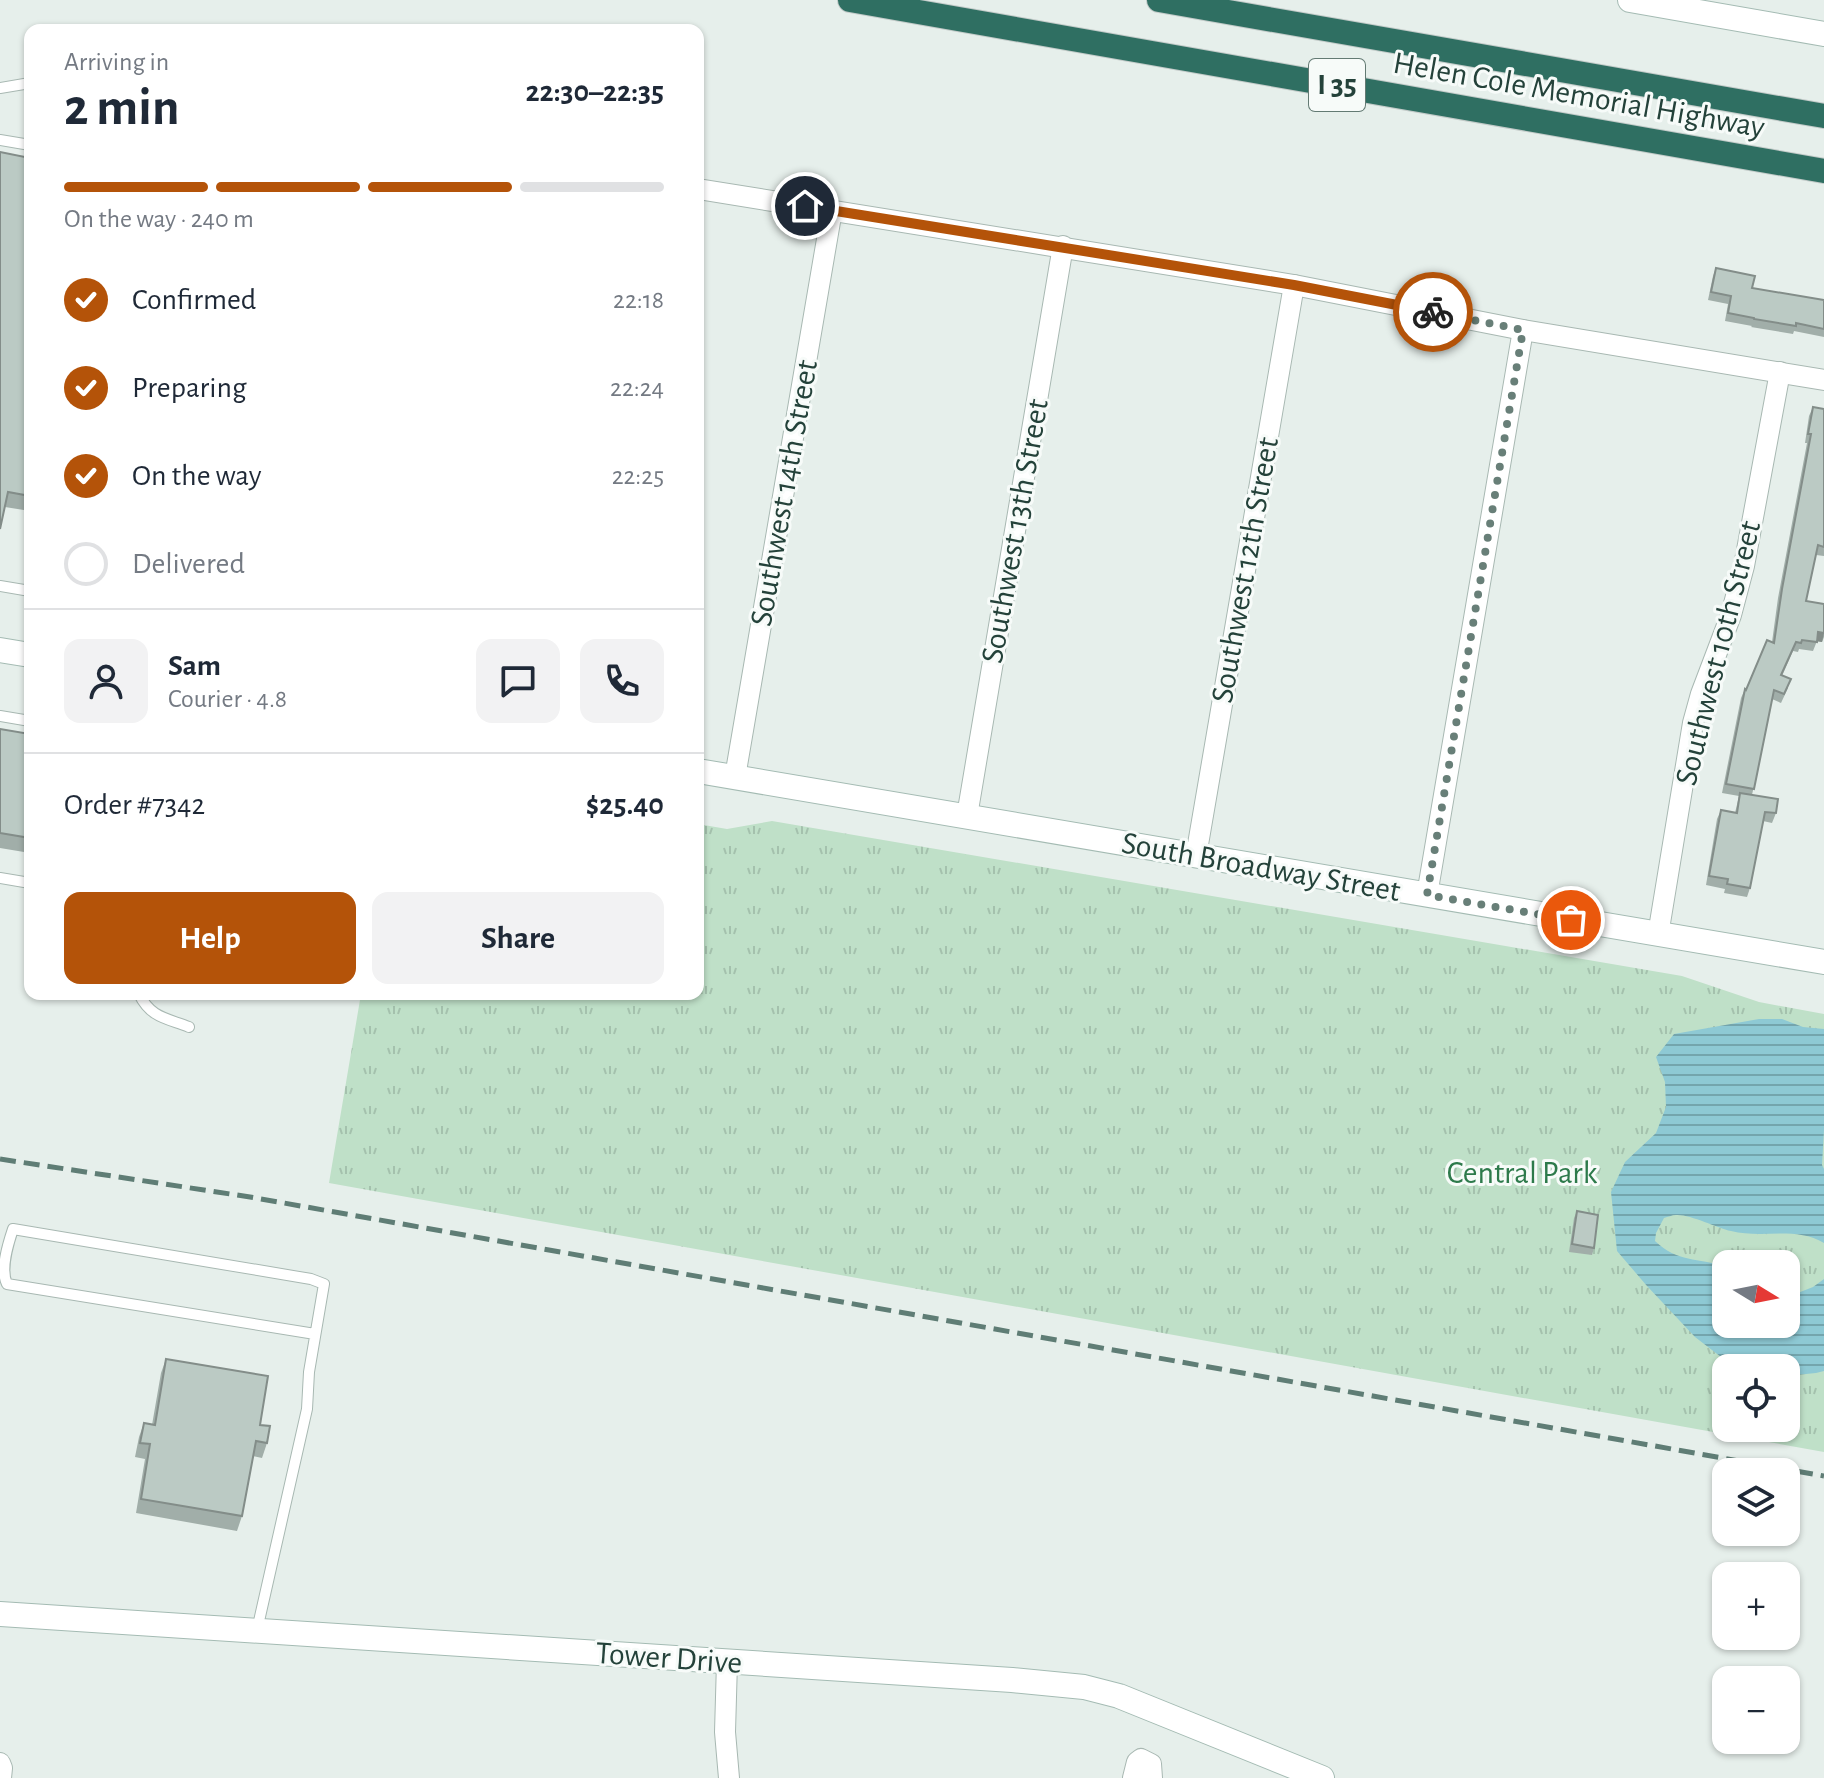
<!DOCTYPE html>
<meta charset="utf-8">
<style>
:root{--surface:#fff;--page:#f2f2f3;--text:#1f2937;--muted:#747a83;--line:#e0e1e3;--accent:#b45309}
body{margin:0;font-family:"Alegreya Sans",sans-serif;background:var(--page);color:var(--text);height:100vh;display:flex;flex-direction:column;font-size:30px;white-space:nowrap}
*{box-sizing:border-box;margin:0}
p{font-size:26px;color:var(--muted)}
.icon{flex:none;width:44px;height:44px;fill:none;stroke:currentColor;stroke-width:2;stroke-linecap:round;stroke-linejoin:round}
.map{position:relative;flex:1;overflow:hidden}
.drawer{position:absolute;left:24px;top:24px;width:680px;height:976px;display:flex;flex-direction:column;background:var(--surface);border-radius:16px;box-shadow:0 2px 6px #0004}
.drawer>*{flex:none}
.needle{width:52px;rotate:100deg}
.fabs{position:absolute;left:1712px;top:1250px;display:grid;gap:16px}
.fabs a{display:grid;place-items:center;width:88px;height:88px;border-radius:16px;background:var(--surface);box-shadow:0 2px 6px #0004;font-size:40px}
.pin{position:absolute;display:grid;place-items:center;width:68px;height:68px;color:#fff;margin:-34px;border:4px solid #fff;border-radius:50%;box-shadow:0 2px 8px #0007}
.courier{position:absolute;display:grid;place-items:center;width:80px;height:80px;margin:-40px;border:6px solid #b45309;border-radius:50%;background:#fff;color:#222;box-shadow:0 2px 10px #0007}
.summary em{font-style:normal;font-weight:600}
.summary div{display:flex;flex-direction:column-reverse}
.summary{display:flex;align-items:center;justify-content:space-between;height:136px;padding:0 40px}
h1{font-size:52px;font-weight:600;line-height:60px}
.bar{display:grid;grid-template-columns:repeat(4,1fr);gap:12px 8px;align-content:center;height:96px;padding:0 40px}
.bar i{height:10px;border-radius:6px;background:var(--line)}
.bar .active{background:var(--accent)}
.bar p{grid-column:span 4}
.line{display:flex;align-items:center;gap:20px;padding:0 40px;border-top:2px solid var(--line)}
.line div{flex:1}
.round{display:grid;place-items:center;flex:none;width:84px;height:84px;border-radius:16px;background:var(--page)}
ol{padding:0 40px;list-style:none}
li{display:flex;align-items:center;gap:24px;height:88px}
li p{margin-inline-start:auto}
li .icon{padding:8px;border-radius:50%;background:var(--accent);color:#fff;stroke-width:4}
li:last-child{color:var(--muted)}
li i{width:44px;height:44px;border:4px solid var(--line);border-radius:50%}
.action{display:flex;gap:16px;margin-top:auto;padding:16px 40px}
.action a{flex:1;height:92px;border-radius:16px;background:var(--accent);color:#fff;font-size:32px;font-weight:600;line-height:92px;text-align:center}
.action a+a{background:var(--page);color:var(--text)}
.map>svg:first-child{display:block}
.park{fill:url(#park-tufts);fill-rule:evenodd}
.water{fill:url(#water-rules)}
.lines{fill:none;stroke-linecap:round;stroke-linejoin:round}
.lane-casing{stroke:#a8b8b2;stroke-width:12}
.street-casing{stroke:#a8b8b2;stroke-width:22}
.secondary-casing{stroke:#a4bbb3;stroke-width:26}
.highway-casing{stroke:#c2cac8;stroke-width:26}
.lane{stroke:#fff;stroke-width:10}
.street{stroke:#fff;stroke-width:20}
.secondary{stroke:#fff;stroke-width:24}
.highway{stroke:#2f6f62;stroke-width:24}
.rail{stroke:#5f7d75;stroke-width:5;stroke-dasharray:16 8;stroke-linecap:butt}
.wall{fill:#a1aea9}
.shaded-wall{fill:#838d89}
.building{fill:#bbcac4;stroke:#838d89;stroke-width:2}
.done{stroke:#687f78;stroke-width:8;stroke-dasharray:0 14.4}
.route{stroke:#b45309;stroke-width:10}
.labels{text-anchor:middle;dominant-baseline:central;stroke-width:6;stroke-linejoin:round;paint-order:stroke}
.shield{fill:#f7fbf9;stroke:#637a73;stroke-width:2}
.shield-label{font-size:30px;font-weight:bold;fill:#24423a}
.street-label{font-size:32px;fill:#24423a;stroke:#f7fbf9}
.park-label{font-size:32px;fill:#2d7a4b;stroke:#f7fbf9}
</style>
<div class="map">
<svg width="1824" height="1778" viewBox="0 0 1824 1778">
<defs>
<pattern id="park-tufts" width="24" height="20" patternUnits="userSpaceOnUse" patternTransform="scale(2)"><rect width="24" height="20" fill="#bfe0c8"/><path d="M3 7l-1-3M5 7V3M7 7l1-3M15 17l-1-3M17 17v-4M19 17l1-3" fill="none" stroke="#a4c1ad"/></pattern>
<pattern id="water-rules" width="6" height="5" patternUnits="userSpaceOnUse" patternTransform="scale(2)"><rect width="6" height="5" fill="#8ec9d4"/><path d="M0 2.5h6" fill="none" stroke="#74a5ad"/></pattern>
</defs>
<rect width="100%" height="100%" fill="#e6efeb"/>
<path class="park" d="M772,821L1682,976L1759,1002L1824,1014V1452L329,1183L361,994H698V824L727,829ZM1726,1264H1786V1324H1726ZM1726,1368H1786V1428H1726Z"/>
<path class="water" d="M1759,1019H1782L1803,1027L1824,1029V1130L1822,1165L1824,1169V1243C1795,1226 1762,1239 1731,1231C1717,1228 1690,1214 1676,1215C1672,1215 1668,1217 1664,1218L1656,1233L1655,1241C1678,1263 1697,1257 1726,1267V1324H1786V1295L1790,1296L1813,1287L1824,1279V1371L1816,1373L1786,1376V1368H1750L1725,1360L1695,1337L1647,1286L1617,1251L1611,1192L1625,1162L1656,1133L1666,1107L1665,1082L1656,1057L1674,1034Z"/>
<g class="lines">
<g class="lane-casing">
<g id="lane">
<polyline points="0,88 30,83"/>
<polyline points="0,140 30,145"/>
<polyline points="0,586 30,591"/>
<polyline points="0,716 30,721"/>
<polyline points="0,878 30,883"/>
<path d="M139,994C151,1018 166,1018 189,1027"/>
<path d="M257,1630L307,1409L309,1372L324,1284L311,1279L13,1229C8,1244 0,1269 7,1284L315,1334"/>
</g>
</g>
<g class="street-casing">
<g id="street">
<polyline points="698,189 1294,285 1523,330 1824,380"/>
<polyline points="735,777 832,210"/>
<polyline points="967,816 1063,246"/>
<polyline points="1196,856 1294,285"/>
<polyline points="1427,895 1523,330"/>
<polyline points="1658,935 1693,723 1701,694 1731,615 1744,566 1780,372"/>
<polyline points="727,1662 725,1732 729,1778"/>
<polyline points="0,1763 2,1768 1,1778"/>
<polyline points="1133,1778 1137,1762 1141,1759 1151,1764 1152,1778"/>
</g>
</g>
<g class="secondary-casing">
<g id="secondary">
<polyline points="1630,0 1824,34"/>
<polyline points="0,650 30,655"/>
<polyline points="698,771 1824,962"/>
<polyline points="0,1614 1012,1680 1084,1687 1119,1696 1322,1778"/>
</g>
</g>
<g class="highway-casing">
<g id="highway">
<polyline points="850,0 1824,171"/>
<polyline points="1159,0 1824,116"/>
</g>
</g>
<use href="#lane" class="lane"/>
<use href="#street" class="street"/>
<use href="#secondary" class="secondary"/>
<use href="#highway" class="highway"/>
<polyline class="rail" points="0,1159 250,1197 1824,1476"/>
</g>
<g class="wall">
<polygon points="30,158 30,511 5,507"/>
<polygon points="1716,268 1752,288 1824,300 1824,337 1794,331 1793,334 1751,327 1752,326 1725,321 1728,304 1708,300 1713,276"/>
<polygon points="1813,407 1824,409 1824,556 1816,555 1806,601 1824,604 1824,637 1822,642 1817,641 1813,651 1799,649 1798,652 1793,651 1782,676 1788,688 1781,703 1772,699 1752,795 1776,813 1772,823 1763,821 1750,888 1747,897 1724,893 1725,889 1706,885 1717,819 1721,810 1735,813 1739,796 1722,793 1741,698 1745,689 1746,690 1772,642 1778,598 1807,443 1805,443 1809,416"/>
<polygon points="0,729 30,734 30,853 0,848"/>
<polygon points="1577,1211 1594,1248 1592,1255 1569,1252 1574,1218"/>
<polygon points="166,1359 260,1425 267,1443 262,1458 253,1456 242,1516 237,1531 136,1513 145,1459 135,1457 139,1437 144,1423 152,1425 161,1373"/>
</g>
<polygon class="shaded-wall" points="1818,632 1824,633 1822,642 1815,641"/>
<g class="building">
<polygon points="0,152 30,158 30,496 8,492 0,529"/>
<polygon points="1716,268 1755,276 1752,288 1824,300 1824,329 1796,323 1796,326 1754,319 1754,318 1728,313 1731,296 1711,292"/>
<polygon points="1813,407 1824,409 1824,547 1818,545 1806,601 1824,604 1824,633 1818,632 1817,642 1802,640 1801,643 1796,642 1781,675 1791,679 1784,694 1774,690 1754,789 1726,784 1745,689 1746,690 1767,640 1774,643 1782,589 1811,434 1808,434"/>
<polygon points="0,729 30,734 30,838 0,833"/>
<polygon points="1740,793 1778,799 1776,813 1765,812 1750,888 1727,884 1728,879 1709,876 1721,810 1737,813"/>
<polygon points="1577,1211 1598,1215 1594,1248 1572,1244"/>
<polygon points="166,1359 268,1376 260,1425 270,1426 267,1443 256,1441 242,1516 141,1499 150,1444 140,1443 144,1423 155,1425"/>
</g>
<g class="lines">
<polyline class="done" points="1433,312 1523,330 1427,895 1571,920"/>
<polyline class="route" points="805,206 1294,285 1433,312"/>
</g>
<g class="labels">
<rect class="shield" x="1309" y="59" width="56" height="52" rx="6"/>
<g class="shield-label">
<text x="1337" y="85">I 35</text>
</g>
<g class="street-label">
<text transform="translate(1579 95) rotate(10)">Helen Cole Memorial Highway</text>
<text transform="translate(784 493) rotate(-80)">Southwest 14th Street</text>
<text transform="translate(1015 531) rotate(-80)">Southwest 13th Street</text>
<text transform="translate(1245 570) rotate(-80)">Southwest 12th Street</text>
<text transform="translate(1718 653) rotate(-76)">Southwest 10th Street</text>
<text transform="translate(1261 867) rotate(10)">South Broadway Street</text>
<text transform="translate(669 1658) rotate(4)">Tower Drive</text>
</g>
<g class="park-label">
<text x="1522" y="1173">Central Park</text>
</g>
</g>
</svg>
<div class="fabs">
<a><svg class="needle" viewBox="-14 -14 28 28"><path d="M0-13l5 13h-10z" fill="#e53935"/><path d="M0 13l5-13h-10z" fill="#747a83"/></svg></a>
<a><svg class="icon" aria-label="locate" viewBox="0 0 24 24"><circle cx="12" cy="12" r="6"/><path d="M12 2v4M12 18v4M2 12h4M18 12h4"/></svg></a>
<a><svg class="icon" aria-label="layers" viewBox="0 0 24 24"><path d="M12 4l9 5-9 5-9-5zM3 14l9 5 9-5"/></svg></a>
<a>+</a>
<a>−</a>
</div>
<div class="pin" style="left:1571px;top:920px;background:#ea580c"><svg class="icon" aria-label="bag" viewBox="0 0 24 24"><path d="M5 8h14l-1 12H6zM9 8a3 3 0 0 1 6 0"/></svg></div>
<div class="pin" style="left:805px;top:206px;background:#1f2937"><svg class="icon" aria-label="home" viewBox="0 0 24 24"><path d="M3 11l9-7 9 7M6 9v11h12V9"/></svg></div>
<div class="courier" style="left:1433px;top:312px"><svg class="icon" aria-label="bike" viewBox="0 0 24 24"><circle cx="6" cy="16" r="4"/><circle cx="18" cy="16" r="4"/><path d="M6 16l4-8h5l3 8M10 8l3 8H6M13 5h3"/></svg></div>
<section class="drawer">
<div class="summary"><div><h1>2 min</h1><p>Arriving in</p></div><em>22:30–22:35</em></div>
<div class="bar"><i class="active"></i><i class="active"></i><i class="active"></i><i></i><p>On the way · 240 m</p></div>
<ol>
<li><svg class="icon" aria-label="check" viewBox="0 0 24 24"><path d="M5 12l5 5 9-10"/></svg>Confirmed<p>22:18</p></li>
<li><svg class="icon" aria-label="check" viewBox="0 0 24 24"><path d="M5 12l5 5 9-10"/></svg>Preparing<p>22:24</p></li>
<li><svg class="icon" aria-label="check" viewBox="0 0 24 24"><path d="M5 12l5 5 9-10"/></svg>On the way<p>22:25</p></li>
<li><i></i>Delivered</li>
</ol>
<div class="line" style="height:144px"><a class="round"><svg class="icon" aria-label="person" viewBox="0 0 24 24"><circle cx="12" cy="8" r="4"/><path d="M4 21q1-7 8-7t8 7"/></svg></a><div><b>Sam</b><p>Courier · 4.8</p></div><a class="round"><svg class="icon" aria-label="chat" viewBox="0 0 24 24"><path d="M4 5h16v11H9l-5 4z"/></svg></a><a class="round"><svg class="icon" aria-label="phone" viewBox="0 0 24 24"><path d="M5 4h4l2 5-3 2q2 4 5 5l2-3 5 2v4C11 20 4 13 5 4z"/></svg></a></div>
<div class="line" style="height:104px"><div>Order #7342</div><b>$25.40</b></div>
<div class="action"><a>Help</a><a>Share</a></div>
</section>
</div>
